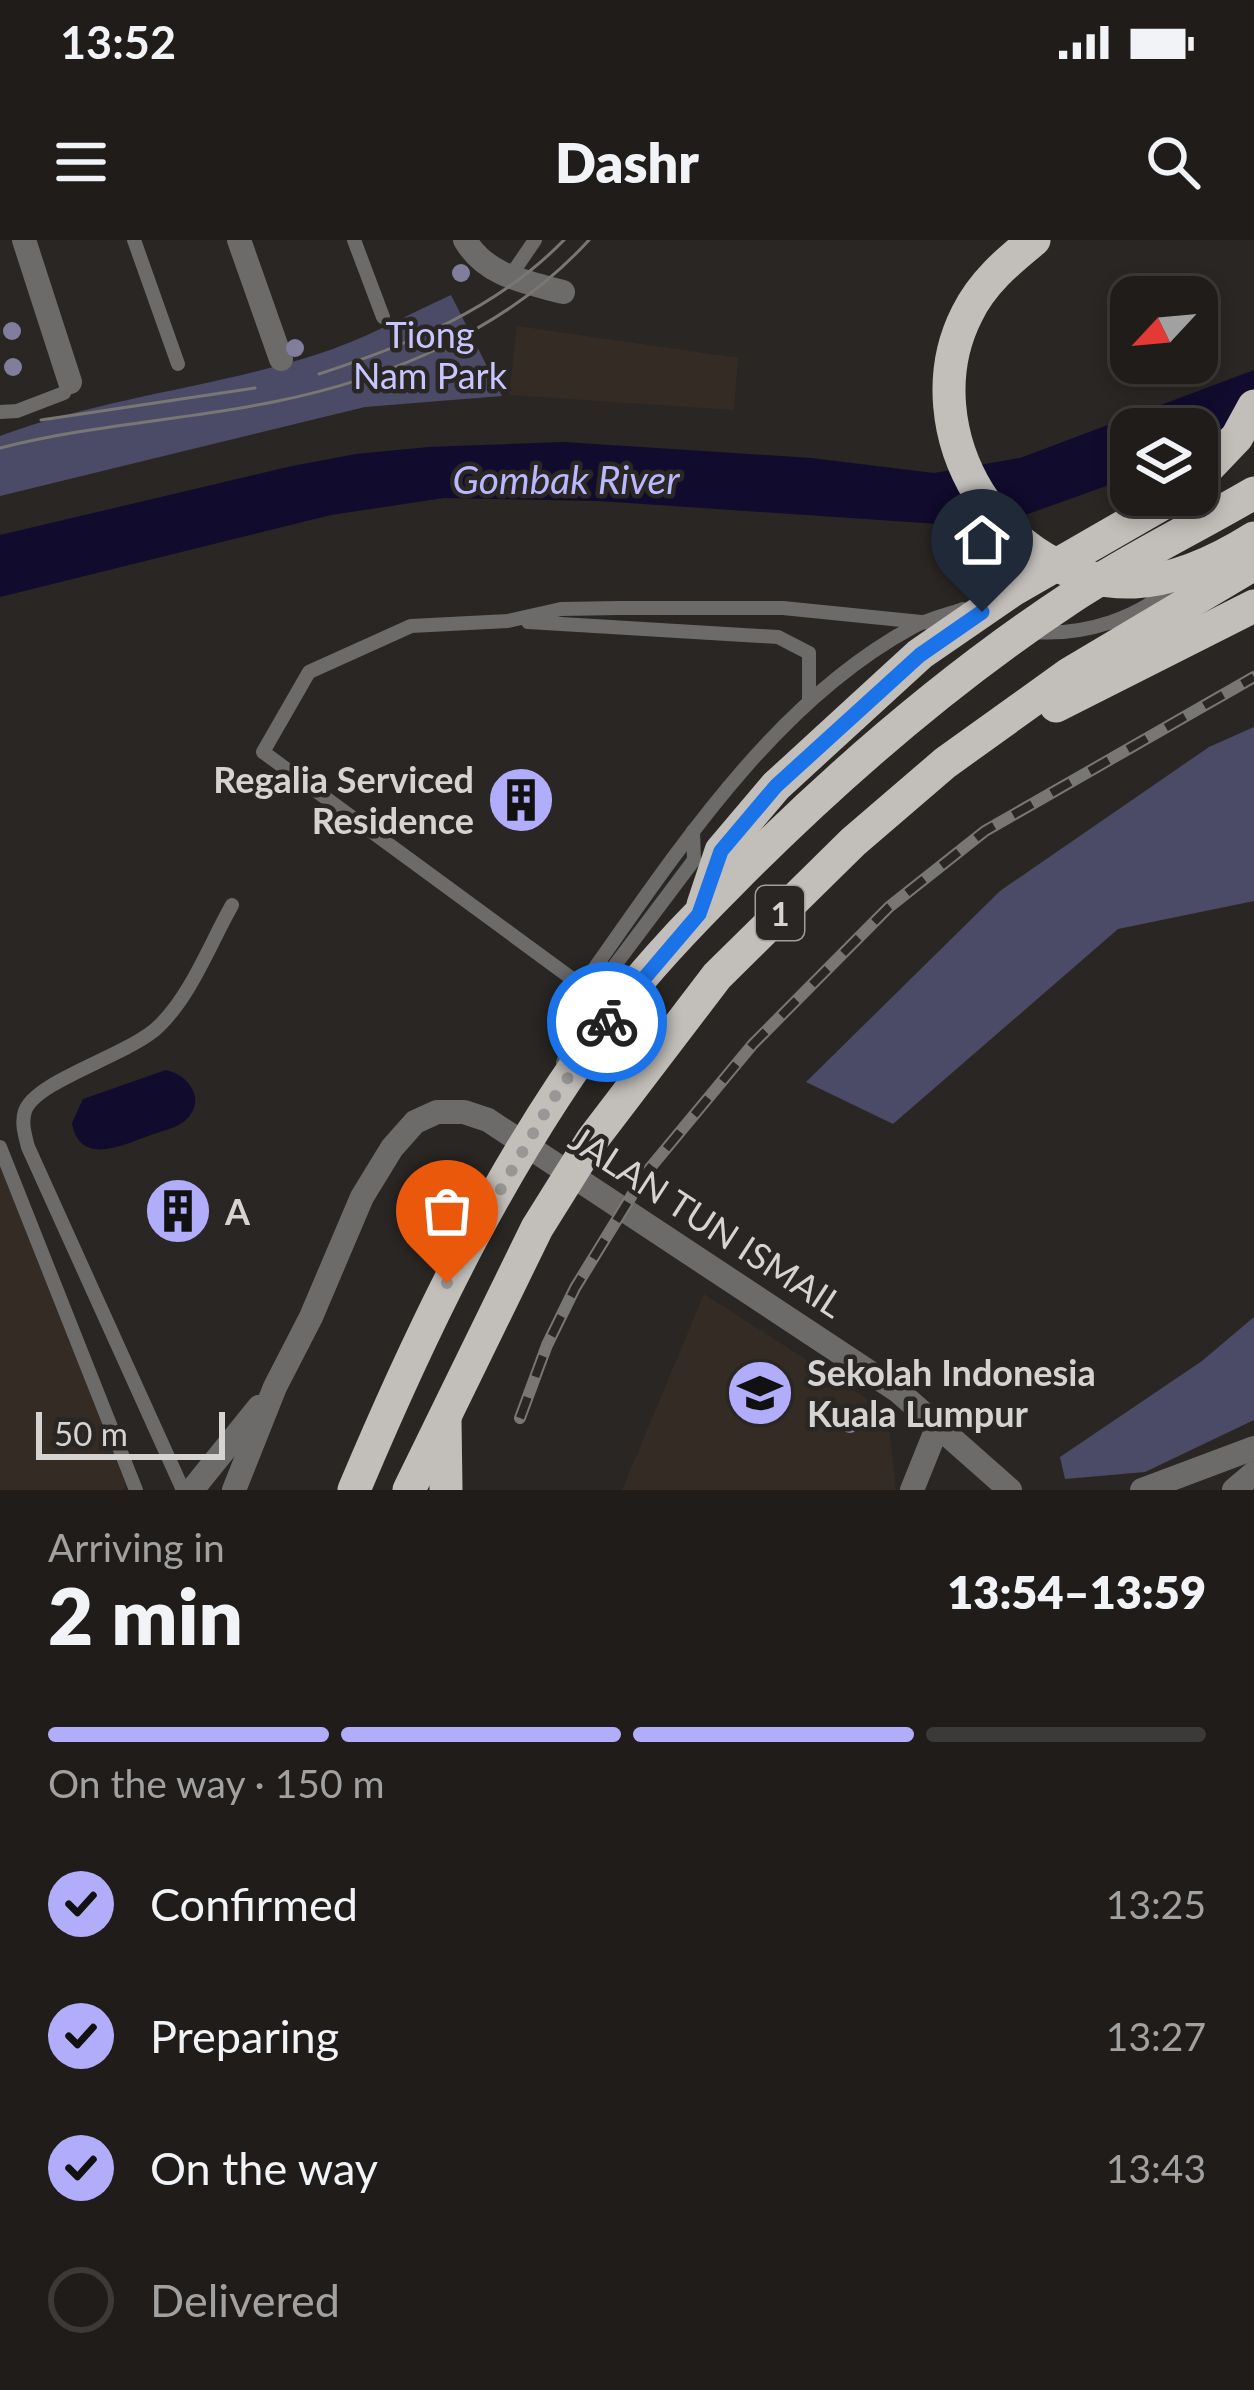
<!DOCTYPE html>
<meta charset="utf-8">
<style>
:root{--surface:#1f1c1a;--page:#2c2927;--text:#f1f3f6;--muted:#a1a1a2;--line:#3c3a39;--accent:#b1adfa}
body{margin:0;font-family:Lato,sans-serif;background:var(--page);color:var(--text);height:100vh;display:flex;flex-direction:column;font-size:45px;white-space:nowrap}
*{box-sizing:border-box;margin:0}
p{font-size:39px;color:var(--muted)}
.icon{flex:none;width:66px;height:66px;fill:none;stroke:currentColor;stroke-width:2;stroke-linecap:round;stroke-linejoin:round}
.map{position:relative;height:1250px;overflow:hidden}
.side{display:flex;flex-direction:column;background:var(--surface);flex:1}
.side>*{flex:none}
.needle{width:78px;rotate:244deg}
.buttons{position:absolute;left:1110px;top:36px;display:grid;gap:24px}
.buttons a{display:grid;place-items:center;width:108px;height:108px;border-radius:24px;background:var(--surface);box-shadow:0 6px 18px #0003,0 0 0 3px var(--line);font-size:60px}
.scale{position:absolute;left:36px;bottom:30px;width:189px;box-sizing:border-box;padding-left:12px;border:6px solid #d6d4d2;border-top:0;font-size:33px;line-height:42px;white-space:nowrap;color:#d6d4d2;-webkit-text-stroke:9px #292623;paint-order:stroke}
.pin{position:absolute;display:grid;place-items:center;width:102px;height:102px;color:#fff;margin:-123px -51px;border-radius:50% 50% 50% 0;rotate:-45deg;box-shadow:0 0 12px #0007}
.pin .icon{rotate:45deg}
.courier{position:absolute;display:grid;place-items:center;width:120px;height:120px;margin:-60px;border:9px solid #1a73e8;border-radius:50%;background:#fff;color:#222;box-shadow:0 3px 15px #0007}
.head em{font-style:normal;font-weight:800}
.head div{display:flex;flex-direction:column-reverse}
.head{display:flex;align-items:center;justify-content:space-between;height:204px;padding:0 48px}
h1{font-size:78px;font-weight:800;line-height:90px}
.bar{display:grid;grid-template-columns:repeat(4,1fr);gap:18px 12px;align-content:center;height:144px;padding:0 48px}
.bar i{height:15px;border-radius:9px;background:var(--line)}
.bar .active{background:var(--accent)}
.bar p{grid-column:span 4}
ol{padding:0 48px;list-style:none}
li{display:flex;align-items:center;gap:36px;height:132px}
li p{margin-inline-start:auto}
li .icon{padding:12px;border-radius:50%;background:var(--accent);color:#111;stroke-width:4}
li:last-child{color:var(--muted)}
li i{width:66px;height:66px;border:6px solid var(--line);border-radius:50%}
.status{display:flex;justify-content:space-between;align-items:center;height:84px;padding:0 60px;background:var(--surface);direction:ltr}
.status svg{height:33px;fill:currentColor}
header{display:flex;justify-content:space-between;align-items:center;height:156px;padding:0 48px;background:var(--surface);font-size:54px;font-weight:800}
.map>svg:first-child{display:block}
.built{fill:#342c24}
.green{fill:#4c4b67}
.water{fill:#110b2e}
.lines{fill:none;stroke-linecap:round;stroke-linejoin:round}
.service{stroke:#6d6b69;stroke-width:14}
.minor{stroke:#6d6b69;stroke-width:24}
.tertiary{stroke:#6d6b69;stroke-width:24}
.trunk{stroke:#c2beba;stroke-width:33}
.tram{stroke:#797774;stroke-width:3}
.rail-casing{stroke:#797774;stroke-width:12}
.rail{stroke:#292623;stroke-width:8;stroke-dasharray:22;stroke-linecap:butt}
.tree{fill:#807e9c}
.done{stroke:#999795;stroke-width:12;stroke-dasharray:0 21.6}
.route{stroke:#1a73e8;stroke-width:15}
.labels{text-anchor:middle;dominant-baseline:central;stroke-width:9;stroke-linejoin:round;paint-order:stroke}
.shield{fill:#292623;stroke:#a2a09e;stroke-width:3}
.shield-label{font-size:33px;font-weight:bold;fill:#d6d4d2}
.park-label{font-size:36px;fill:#c8c6ff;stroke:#292623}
.poi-label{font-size:36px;font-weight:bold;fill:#d6d4d2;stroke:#292623;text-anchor:start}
.street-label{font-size:36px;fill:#d6d4d2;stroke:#292623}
.water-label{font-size:39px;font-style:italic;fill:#bab8fe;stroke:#292623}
</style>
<div class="status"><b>13:52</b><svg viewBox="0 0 49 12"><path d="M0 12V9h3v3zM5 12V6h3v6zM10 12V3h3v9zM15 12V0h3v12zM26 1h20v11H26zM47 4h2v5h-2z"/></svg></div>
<header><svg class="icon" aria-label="menu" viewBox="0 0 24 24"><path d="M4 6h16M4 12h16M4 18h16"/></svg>Dashr<svg class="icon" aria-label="search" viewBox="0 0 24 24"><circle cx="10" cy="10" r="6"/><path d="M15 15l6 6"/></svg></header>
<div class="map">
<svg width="1254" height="1250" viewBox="0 0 1254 1250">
<rect width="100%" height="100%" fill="#292623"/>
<g class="built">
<polygon points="517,86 738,118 734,170 509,155"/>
<polygon points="0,916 126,1246 123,1250 0,1250"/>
<polygon points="704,1054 869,1160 888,1179 896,1250 622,1250"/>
</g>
<g class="green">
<path d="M451,55L502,156L365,167L0,256V196C101,158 211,148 315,115C361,101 407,75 451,55Z"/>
<polygon points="1254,487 1254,661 1118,689 893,884 806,842 1000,651 1209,507"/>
<polygon points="1254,1077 1254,1180 1145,1232 1065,1239 1060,1217 1202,1121"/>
</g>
<g class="water">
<polygon points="1254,130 1254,192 1197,214 1197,189 1131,189 1131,237 1017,278 954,285 599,261 444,258 331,275 0,357 0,295 292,226 356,214 429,207 564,202 811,218 934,233 1020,218"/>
<path d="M166,830C189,835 207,860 186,880C177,888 162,891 151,895C122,905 80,927 72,883L83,859Z"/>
</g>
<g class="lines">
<g class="service">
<polyline points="134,0 178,124"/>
<polyline points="354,0 383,77"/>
<polyline points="509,38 535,0"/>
<polyline points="0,172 17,171 64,153 70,142"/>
<polyline points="528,382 778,397 809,413 809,459"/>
<path d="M951,385L783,368H619L561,369L508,381L411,386L309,432L263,512L582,746C673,618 770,465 911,388C927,379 946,375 963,369"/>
<path d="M1032,392C1084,396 1140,379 1177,342"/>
<polyline points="563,823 579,773 694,620 693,591"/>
<polyline points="0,907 136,1250"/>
<path d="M183,1250L28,907C25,895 21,883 25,871C36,840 130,815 159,786C191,755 210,704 232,665"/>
</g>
<g class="minor">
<polyline points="24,0 70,142"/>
<polyline points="239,0 281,119"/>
<path d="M465,0C486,36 526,42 563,52"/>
<polyline points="912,1250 939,1183"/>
<polyline points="1234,1250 1254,1233"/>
</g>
<g class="tertiary">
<polyline points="192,1250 259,1167"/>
<polyline points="234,1250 275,1147 311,1077 362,957 392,908 415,882 437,872 464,872 488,880 898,1151 1010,1250"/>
<polyline points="1142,1250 1254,1208"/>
</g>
<g class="trunk">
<path d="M1034,0C1007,22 982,43 967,74C908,190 1002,347 1135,342C1176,340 1219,320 1254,298"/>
<polyline points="1197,239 1237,197 1254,166"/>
<polyline points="1056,466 1254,366"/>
<polyline points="703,665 721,611 776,546 920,414 1013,350 1178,255"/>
<polyline points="445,1179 446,1250"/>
<path d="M354,1250C426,1079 507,912 620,764C653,721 692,681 730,643C834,538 949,438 1072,357C1130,319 1194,288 1254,253"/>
<polyline points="409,1250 537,988 592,900 717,736 853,602 945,523 1069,434 1254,324"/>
</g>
<g class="tram">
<path d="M319,134C408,105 497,69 564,0"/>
<polyline points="41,180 255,148"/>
<path d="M0,208C90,185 183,180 273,162C389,139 508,89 589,0"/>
</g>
<g class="rail-casing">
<polyline id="rail" points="520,1178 547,1105 575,1048 645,934 753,804 889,667 985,591 1254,437"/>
</g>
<use href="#rail" class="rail"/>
</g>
<g class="tree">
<circle cx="461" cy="33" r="9"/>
<circle cx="12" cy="91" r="9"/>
<circle cx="295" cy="108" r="9"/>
<circle cx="13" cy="127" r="9"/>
<circle cx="850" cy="1184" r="9"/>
</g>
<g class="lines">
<polyline class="done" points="447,1043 551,862 607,782"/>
<polyline class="route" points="607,782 699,674 721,611 776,546 920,415 982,372"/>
</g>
<defs>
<g id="building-disc" transform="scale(3.45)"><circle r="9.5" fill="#b1adfa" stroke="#292623"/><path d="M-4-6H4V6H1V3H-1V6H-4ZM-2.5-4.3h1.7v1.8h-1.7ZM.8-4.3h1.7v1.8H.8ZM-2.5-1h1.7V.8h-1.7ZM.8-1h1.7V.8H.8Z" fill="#111"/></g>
<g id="school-disc" transform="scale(3.45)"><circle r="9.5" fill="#b1adfa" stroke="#292623"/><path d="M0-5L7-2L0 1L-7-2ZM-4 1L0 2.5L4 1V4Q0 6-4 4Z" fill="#111"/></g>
</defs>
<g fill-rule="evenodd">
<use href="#building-disc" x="521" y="560"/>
<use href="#building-disc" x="178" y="971"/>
<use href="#school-disc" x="760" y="1153"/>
</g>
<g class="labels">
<rect class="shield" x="756" y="646" width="48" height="54" rx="9"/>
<g class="shield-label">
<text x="780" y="673">1</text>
</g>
<g class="park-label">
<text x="430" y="94">Tiong<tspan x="430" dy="41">Nam Park</tspan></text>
</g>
<g class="poi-label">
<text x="474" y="539" text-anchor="end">Regalia Serviced<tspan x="474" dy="41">Residence</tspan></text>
<text x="225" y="971">A</text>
<text x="807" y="1132">Sekolah Indonesia<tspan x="807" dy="41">Kuala Lumpur</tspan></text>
</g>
<g class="street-label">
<text transform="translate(707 981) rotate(33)">JALAN TUN ISMAIL</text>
</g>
<g class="water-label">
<text x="566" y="239">Gombak River</text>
</g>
</g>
</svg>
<div class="buttons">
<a><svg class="needle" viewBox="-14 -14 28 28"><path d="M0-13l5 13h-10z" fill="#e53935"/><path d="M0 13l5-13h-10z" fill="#a1a1a2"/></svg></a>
<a><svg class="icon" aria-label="layers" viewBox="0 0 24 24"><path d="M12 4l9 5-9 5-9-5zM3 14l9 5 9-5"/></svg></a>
</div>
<div class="scale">50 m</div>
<div class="pin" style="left:447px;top:1043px;background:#ea580c"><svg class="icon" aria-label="bag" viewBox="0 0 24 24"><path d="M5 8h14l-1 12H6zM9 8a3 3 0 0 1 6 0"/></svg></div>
<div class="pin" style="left:982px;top:372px;background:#1f2937"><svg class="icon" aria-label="home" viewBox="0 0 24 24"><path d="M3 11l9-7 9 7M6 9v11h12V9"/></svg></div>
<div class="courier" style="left:607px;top:782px"><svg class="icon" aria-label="bike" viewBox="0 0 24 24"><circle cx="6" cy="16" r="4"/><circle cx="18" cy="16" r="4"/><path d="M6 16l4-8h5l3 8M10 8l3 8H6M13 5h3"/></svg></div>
</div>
<section class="side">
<div class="head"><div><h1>2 min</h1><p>Arriving in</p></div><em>13:54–13:59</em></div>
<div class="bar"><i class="active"></i><i class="active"></i><i class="active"></i><i></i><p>On the way · 150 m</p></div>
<ol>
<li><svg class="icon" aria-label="check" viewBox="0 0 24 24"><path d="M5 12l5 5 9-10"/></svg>Confirmed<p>13:25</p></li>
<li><svg class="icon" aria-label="check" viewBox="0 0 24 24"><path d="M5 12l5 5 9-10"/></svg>Preparing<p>13:27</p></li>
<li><svg class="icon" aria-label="check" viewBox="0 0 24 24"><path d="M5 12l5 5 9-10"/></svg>On the way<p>13:43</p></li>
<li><i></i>Delivered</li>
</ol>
</section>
